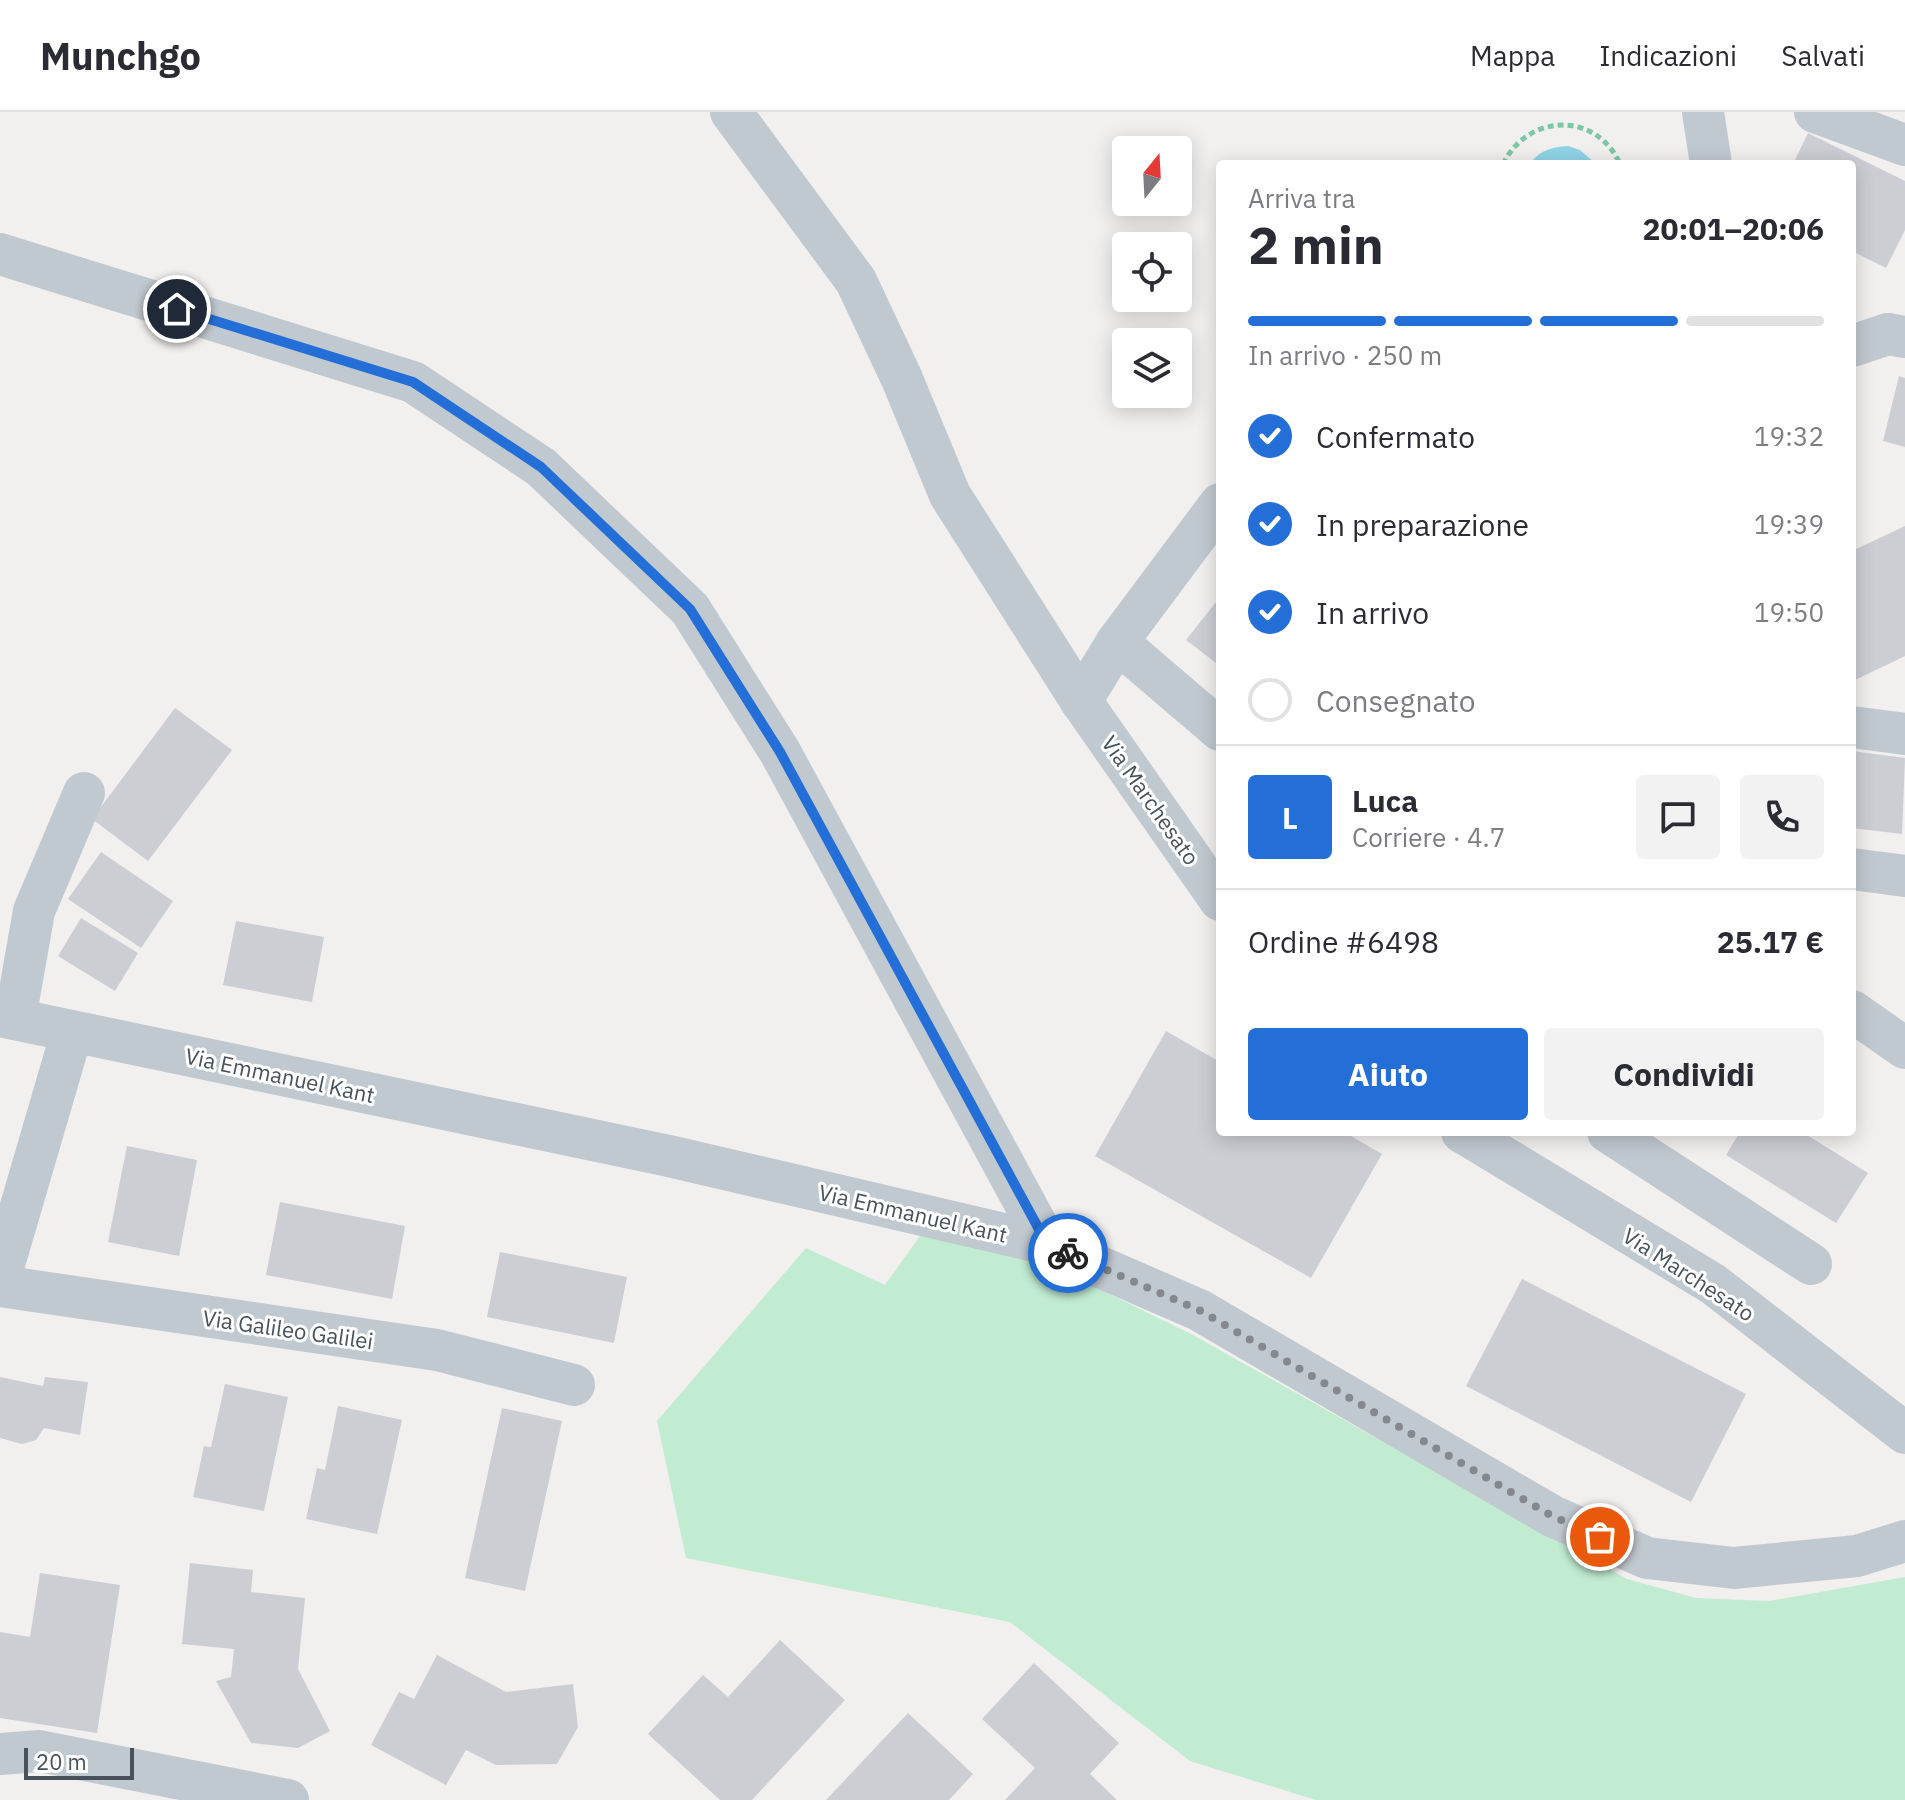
<!DOCTYPE html>
<html lang="it">
<meta charset="utf-8">
<style>
:root{--surface:#fff;--page:#f2f2f3;--text:#2b2b33;--muted:#7c7c81;--line:#e1e1e2;--accent:#246fd7}
body{margin:0;font-family:"IBM Plex Sans",sans-serif;background:var(--page);color:var(--text);height:100vh;display:flex;flex-direction:column;font-size:30px;white-space:nowrap}
*{box-sizing:border-box;margin:0}
p{font-size:26px;color:var(--muted)}
.icon{flex:none;width:44px;height:44px;fill:none;stroke:currentColor;stroke-width:2;stroke-linecap:round;stroke-linejoin:round}
.map{position:relative;flex:1;overflow:hidden}
.sheet{position:absolute;left:1216px;top:48px;width:640px;height:976px;display:flex;flex-direction:column;background:var(--surface);border-radius:8px;box-shadow:0 4px 20px #0003}
.sheet>*{flex:none}
.needle{width:52px;rotate:18deg}
.buttons{position:absolute;left:1112px;top:24px;display:grid;gap:16px}
.buttons a{display:grid;place-items:center;width:80px;height:80px;border-radius:8px;background:var(--surface);box-shadow:0 4px 20px #0003;font-size:40px}
.scale{position:absolute;left:24px;bottom:20px;width:110px;box-sizing:border-box;padding-left:8px;border:4px solid #48525c;border-top:0;font-size:22px;line-height:28px;white-space:nowrap;color:#48525c;-webkit-text-stroke:6px #fff;paint-order:stroke}
.pin{position:absolute;display:grid;place-items:center;width:68px;height:68px;color:#fff;margin:-34px;border:4px solid #fff;border-radius:50%;box-shadow:0 2px 8px #0007}
.courier{position:absolute;display:grid;place-items:center;width:80px;height:80px;margin:-40px;border:6px solid #246fd7;border-radius:50%;background:#fff;color:#222;box-shadow:0 2px 10px #0007}
.overview em{font-style:normal;font-weight:800}
.overview div{display:flex;flex-direction:column-reverse}
.overview{display:flex;align-items:center;justify-content:space-between;height:136px;padding:0 32px}
h1{font-size:52px;font-weight:800;line-height:60px}
.bar{display:grid;grid-template-columns:repeat(4,1fr);gap:12px 8px;align-content:center;height:96px;padding:0 32px}
.bar i{height:10px;border-radius:6px;background:var(--line)}
.bar .current{background:var(--accent)}
.bar p{grid-column:span 4}
.line{display:flex;align-items:center;gap:20px;padding:0 32px;border-top:2px solid var(--line)}
.line div{flex:1}
.round{display:grid;place-items:center;flex:none;width:84px;height:84px;border-radius:8px;background:var(--page)}
ol{padding:0 32px;list-style:none}
li{display:flex;align-items:center;gap:24px;height:88px}
li p{margin-inline-start:auto}
li .icon{padding:8px;border-radius:50%;background:var(--accent);color:#fff;stroke-width:4}
li:last-child{color:var(--muted)}
li i{width:44px;height:44px;border:4px solid var(--line);border-radius:50%}
.action{display:flex;gap:16px;margin-top:auto;padding:16px 32px}
.action a{flex:1;height:92px;border-radius:8px;background:var(--accent);color:#fff;font-size:32px;font-weight:800;line-height:92px;text-align:center}
.action a+a{background:var(--page);color:var(--text)}
header{display:flex;align-items:center;gap:48px;box-sizing:border-box;height:112px;padding:0 40px;background:var(--surface);border-bottom:2px solid var(--line)}
header strong{font-size:38px}
nav{display:flex;gap:44px;margin-inline-start:auto;font-size:28px}
.map>svg:first-child{display:block}
.green{fill:#c1ecd2}
.water{fill:#90d3e7}
.building{fill:#ccced4}
.lines{fill:none;stroke-linecap:round;stroke-linejoin:round}
.path{stroke:#7bc8a4;stroke-width:5;stroke-dasharray:6 4;stroke-linecap:butt}
.minor{stroke:#c1c9d0;stroke-width:42}
.done{stroke:#84898f;stroke-width:8;stroke-dasharray:0 14.4}
.route{stroke:#246fd7;stroke-width:10}
.labels{text-anchor:middle;dominant-baseline:central;stroke-width:6;stroke-linejoin:round;paint-order:stroke}
.street-label{font-size:22px;fill:#48525c;stroke:#fff}
</style>
<header>
<strong>Munchgo</strong>
<nav><a>Mappa</a><a>Indicazioni</a><a>Salvati</a></nav>
</header>
<div class="map">
<svg width="1905" height="1688" viewBox="0 0 1905 1688">
<rect width="100%" height="100%" fill="#f2efef"/>
<polygon class="green" points="922,1121 1050,1153 1193,1223 1627,1467 1696,1486 1769,1489 1905,1465 1905,1688 1316,1688 1190,1649 1010,1510 686,1446 657,1309 806,1136 885,1173"/>
<path class="water" d="M1568,34L1580,38L1596,52H1530C1539,38 1553,35 1568,34Z"/>
<g class="building">
<polygon points="1808,21 1905,69 1905,118 1886,156 1852,139 1852,52 1793,52"/>
<polygon points="1899,264 1905,266 1905,335 1883,329"/>
<polygon points="1905,414 1905,544 1853,569 1852,439"/>
<polygon points="1220,485 1220,554 1186,528"/>
<polygon points="175,596 232,638 148,749 92,707"/>
<polygon points="1852,639 1905,646 1902,722 1852,716"/>
<polygon points="101,740 173,789 141,836 68,787"/>
<polygon points="81,806 138,841 115,879 58,844"/>
<polygon points="236,809 324,825 312,890 223,873"/>
<polygon points="1166,919 1220,950 1220,1020 1344,1020 1382,1042 1311,1166 1095,1044"/>
<polygon points="1740,1020 1802,1020 1868,1061 1836,1111 1726,1043"/>
<polygon points="127,1034 197,1048 179,1144 108,1130"/>
<polygon points="280,1090 405,1114 392,1187 266,1163"/>
<polygon points="500,1140 627,1165 614,1231 487,1205"/>
<polygon points="1522,1167 1746,1282 1691,1390 1466,1274"/>
<polygon points="0,1265 43,1274 45,1265 88,1270 80,1323 44,1316 36,1328 22,1332 0,1326"/>
<polygon points="225,1272 288,1285 264,1399 193,1385 204,1334 211,1335"/>
<polygon points="338,1294 402,1308 377,1422 306,1407 317,1356 325,1358"/>
<polygon points="502,1296 562,1309 525,1479 465,1466"/>
<polygon points="190,1451 253,1458 251,1480 305,1486 298,1557 330,1619 298,1636 251,1631 216,1569 231,1565 234,1537 182,1532"/>
<polygon points="40,1461 120,1473 97,1621 0,1606 0,1520 30,1525"/>
<polygon points="780,1528 845,1588 752,1688 720,1688 648,1622 703,1563 728,1585"/>
<polygon points="437,1543 506,1580 573,1572 578,1615 557,1652 496,1653 466,1638 446,1673 371,1633 399,1580 414,1587"/>
<polygon points="1034,1551 1119,1631 1090,1662 1117,1688 1005,1688 1035,1656 982,1607"/>
<polygon points="908,1601 973,1662 949,1688 826,1688"/>
</g>
<g class="lines">
<path class="path" d="M1503,52C1529,0 1597,0 1620,52"/>
<g class="minor">
<polyline points="731,0 856,169 902,267 950,383 1081,589 1220,788"/>
<polyline points="1703,0 1711,52"/>
<polyline points="1815,0 1905,33"/>
<polyline points="0,142 413,270 541,355 690,497 780,640 1047,1132"/>
<polyline points="1852,234 1888,222 1905,225"/>
<polyline points="1117,530 1220,618"/>
<polyline points="1081,589 1117,530 1220,392"/>
<polyline points="1852,615 1905,622"/>
<polyline points="1852,757 1905,764"/>
<polyline points="1852,899 1905,936"/>
<polyline points="0,904 669,1044 1047,1132 1199,1198 1552,1404 1647,1446 1734,1456 1857,1444 1905,1429"/>
<polyline points="15,907 34,799 84,681"/>
<polyline points="1462,1020 1713,1172 1905,1321"/>
<polyline points="1608,1020 1811,1152"/>
<polyline points="0,1166 72,920"/>
<polyline points="0,1174 437,1238 574,1273"/>
<polyline points="0,1642 39,1639 288,1688"/>
</g>
</g>
<g class="lines">
<polyline class="done" points="1068,1141 1199,1198 1552,1404 1600,1425"/>
<polyline class="route" points="177,197 413,270 541,355 690,497 780,640 1047,1132 1068,1141"/>
</g>
<g class="labels">
<g class="street-label">
<text transform="translate(1151 688) rotate(55)">Via Marchesato</text>
<text transform="translate(280 963) rotate(12)">Via Emmanuel Kant</text>
<text transform="translate(913 1101) rotate(13)">Via Emmanuel Kant</text>
<text transform="translate(1689 1162) rotate(33)">Via Marchesato</text>
<text transform="translate(288 1217) rotate(8)">Via Galileo Galilei</text>
</g>
</g>
</svg>
<div class="buttons">
<a><svg class="needle" viewBox="-14 -14 28 28"><path d="M0-13l5 13h-10z" fill="#e53935"/><path d="M0 13l5-13h-10z" fill="#7c7c81"/></svg></a>
<a><svg class="icon" aria-label="locate" viewBox="0 0 24 24"><circle cx="12" cy="12" r="6"/><path d="M12 2v4M12 18v4M2 12h4M18 12h4"/></svg></a>
<a><svg class="icon" aria-label="layers" viewBox="0 0 24 24"><path d="M12 4l9 5-9 5-9-5zM3 14l9 5 9-5"/></svg></a>
</div>
<div class="scale">20 m</div>
<div class="pin" style="left:1600px;top:1425px;background:#ea580c"><svg class="icon" aria-label="bag" viewBox="0 0 24 24"><path d="M5 8h14l-1 12H6zM9 8a3 3 0 0 1 6 0"/></svg></div>
<div class="pin" style="left:177px;top:197px;background:#1f2937"><svg class="icon" aria-label="home" viewBox="0 0 24 24"><path d="M3 11l9-7 9 7M6 9v11h12V9"/></svg></div>
<div class="courier" style="left:1068px;top:1141px"><svg class="icon" aria-label="bike" viewBox="0 0 24 24"><circle cx="6" cy="16" r="4"/><circle cx="18" cy="16" r="4"/><path d="M6 16l4-8h5l3 8M10 8l3 8H6M13 5h3"/></svg></div>
<section class="sheet">
<div class="overview"><div><h1>2 min</h1><p>Arriva tra</p></div><em>20:01–20:06</em></div>
<div class="bar"><i class="current"></i><i class="current"></i><i class="current"></i><i></i><p>In arrivo · 250 m</p></div>
<ol>
<li><svg class="icon" aria-label="check" viewBox="0 0 24 24"><path d="M5 12l5 5 9-10"/></svg>Confermato<p>19:32</p></li>
<li><svg class="icon" aria-label="check" viewBox="0 0 24 24"><path d="M5 12l5 5 9-10"/></svg>In preparazione<p>19:39</p></li>
<li><svg class="icon" aria-label="check" viewBox="0 0 24 24"><path d="M5 12l5 5 9-10"/></svg>In arrivo<p>19:50</p></li>
<li><i></i>Consegnato</li>
</ol>
<div class="line" style="height:144px"><b class="round" style="background:var(--accent);color:#fff">L</b><div><b>Luca</b><p>Corriere · 4.7</p></div><a class="round"><svg class="icon" aria-label="chat" viewBox="0 0 24 24"><path d="M4 5h16v11H9l-5 4z"/></svg></a><a class="round"><svg class="icon" aria-label="phone" viewBox="0 0 24 24"><path d="M5 4h4l2 5-3 2q2 4 5 5l2-3 5 2v4C11 20 4 13 5 4z"/></svg></a></div>
<div class="line" style="height:104px"><div>Ordine #6498</div><b>25.17 €</b></div>
<div class="action"><a>Aiuto</a><a>Condividi</a></div>
</section>
</div>
